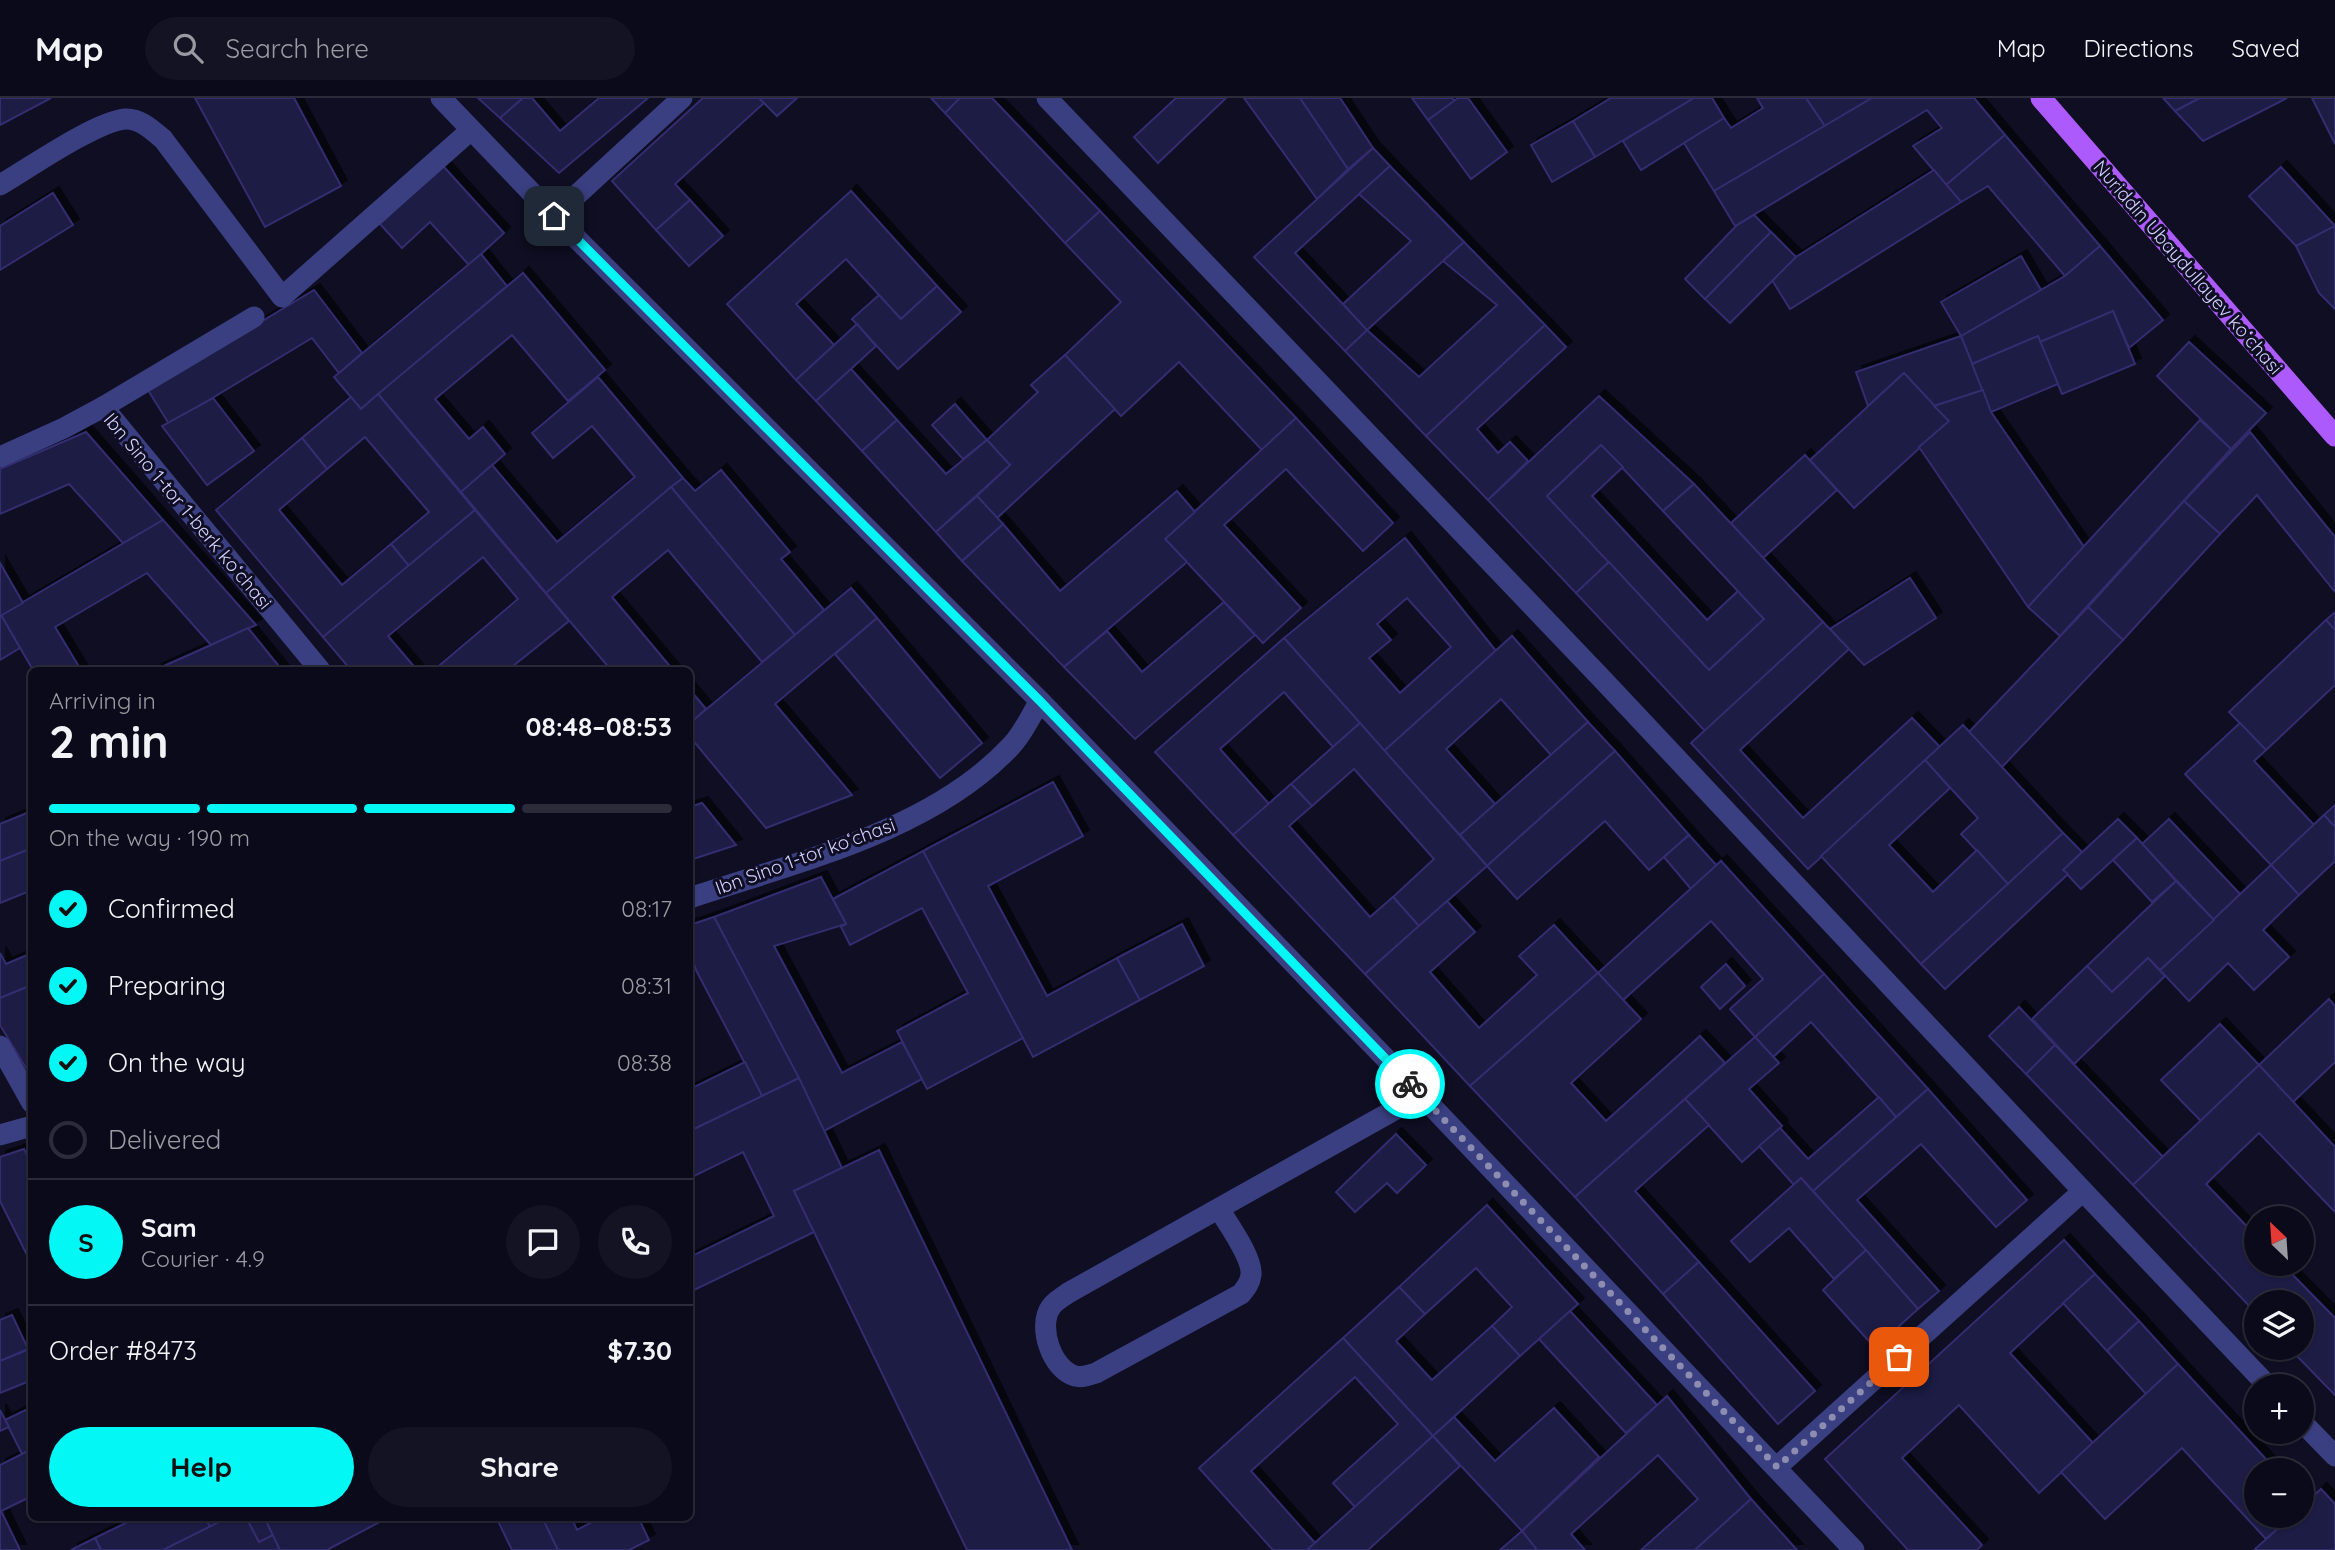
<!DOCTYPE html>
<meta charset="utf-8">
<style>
:root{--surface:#0b0a1a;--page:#141323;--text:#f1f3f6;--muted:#9a9aa2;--line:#2b2b39;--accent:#03f8f5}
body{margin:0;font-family:Quicksand,sans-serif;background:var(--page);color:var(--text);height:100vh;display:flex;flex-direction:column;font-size:26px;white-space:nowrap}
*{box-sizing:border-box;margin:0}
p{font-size:23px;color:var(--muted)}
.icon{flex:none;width:38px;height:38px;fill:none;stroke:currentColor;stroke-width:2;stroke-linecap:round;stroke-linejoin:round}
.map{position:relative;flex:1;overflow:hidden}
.panel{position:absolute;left:28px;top:569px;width:665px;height:854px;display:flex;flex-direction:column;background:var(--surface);border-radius:10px;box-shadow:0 2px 5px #0004,0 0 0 2px var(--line)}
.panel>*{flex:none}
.needle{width:46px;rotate:335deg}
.tools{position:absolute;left:2244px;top:1108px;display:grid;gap:14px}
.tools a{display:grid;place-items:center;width:70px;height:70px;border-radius:50%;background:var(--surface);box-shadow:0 2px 5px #0004,0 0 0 2px var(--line);font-size:35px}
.pin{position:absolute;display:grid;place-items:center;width:60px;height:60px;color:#fff;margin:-30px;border-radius:14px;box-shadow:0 4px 10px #0006}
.courier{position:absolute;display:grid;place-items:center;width:70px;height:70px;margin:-35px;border:5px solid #03f8f5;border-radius:50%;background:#fff;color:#222;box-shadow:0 2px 9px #0007}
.overview em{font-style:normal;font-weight:700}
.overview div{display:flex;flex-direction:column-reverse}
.overview{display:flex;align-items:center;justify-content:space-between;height:119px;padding:0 21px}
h1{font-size:46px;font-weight:700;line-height:52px}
.bar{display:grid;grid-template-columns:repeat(4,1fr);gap:10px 7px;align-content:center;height:84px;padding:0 21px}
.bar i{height:9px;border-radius:5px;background:var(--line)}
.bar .current{background:var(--accent)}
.bar p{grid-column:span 4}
.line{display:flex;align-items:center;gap:18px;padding:0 21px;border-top:2px solid var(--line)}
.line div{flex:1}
.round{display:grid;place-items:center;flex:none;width:74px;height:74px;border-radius:37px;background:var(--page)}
ol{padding:0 21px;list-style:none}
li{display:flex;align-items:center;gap:21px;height:77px}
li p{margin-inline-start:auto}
li .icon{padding:7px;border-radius:50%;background:var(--accent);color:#111;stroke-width:4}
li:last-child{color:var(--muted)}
li i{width:38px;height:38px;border:4px solid var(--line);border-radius:50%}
.action{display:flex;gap:14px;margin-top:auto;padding:14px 21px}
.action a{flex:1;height:80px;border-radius:42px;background:var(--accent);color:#111;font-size:28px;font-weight:700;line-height:80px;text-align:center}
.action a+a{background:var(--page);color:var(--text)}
header{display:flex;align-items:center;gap:42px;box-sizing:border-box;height:98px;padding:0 35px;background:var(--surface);border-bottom:2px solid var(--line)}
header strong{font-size:33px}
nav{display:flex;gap:38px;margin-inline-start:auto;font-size:24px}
.search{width:490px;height:63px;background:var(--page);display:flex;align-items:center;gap:18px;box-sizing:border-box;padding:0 24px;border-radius:38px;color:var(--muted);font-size:26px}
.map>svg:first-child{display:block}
.building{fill:#1e1b44;stroke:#322d6f;stroke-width:2;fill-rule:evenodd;filter:url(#shadow)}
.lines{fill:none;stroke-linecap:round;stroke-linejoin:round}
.minor{stroke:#3a3f81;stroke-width:21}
.major{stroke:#ad5afd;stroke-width:21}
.done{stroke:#8d8db1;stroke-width:7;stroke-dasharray:0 12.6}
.route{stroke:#03f8f5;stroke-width:9}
.labels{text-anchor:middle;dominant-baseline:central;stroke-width:6;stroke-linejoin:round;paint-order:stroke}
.street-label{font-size:19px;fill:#d1d1fe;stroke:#0f0e23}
</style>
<header>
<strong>Map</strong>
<div class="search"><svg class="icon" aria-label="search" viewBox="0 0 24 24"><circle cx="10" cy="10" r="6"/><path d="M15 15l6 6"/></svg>Search here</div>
<nav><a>Map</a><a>Directions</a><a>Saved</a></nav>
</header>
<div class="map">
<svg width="2335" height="1452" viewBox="0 0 2335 1452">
<defs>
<filter id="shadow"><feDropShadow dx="6" dy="-6" stdDeviation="0" flood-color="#0009"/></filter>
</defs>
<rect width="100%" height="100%" fill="#0f0e23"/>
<g class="building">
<polygon points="0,0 51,0 0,27"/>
<polygon points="195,0 294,0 341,88 265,129"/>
<polygon points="478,0 523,0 500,20"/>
<polygon points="523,0 532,0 560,33 599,0 648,0 559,75 500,20"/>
<polygon points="703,0 759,0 764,5 675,86 690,102 656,132 612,83"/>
<polygon points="759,0 797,0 777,18"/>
<polygon points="931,0 960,0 945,15"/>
<polygon points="960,0 992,0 1100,113 1065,145 945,15"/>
<polygon points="1176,0 1226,0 1158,65 1134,39"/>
<polygon points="1244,0 1300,0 1348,71 1317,101"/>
<polygon points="1300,0 1340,0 1373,50 1348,71"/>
<polygon points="1412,0 1452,0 1455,3 1428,22"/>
<polygon points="1458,0 1468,0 1507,54 1471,81 1428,22"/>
<polygon points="1611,0 1694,0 1595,59 1573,23"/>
<polygon points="1694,0 1712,0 1724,20 1641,72 1623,43"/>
<polygon points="1757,0 1806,0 1825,28 1714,93 1684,45 1724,20 1731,30 1763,10"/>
<polygon points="1806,0 1872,0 1825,28"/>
<polygon points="1872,0 1974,0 2005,37 1946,87 1913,48 1942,30 1927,12 1735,128 1714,93"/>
<polygon points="2163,0 2200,0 2175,13"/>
<polygon points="2200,0 2287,0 2203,43 2175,13"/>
<polygon points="2312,0 2335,0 2335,46"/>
<polygon points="1573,23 1595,59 1552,84 1531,47"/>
<polygon points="2005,37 2100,148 2065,178 1988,88 1961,104 1946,87"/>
<polygon points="1373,50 1390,68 1295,155 1367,232 1345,253 1254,159"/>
<polygon points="443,68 504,135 469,167 430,124 402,150 380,126"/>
<polygon points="1390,68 1464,144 1367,232 1343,206 1411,143 1359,96"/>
<polygon points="2281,69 2335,128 2296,148 2249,98"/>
<polygon points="1934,72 1961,104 1790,211 1772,182 1796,159"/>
<polygon points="851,93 937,188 901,221 846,161 796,206 834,247 796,282 727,206"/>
<polygon points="53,95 73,127 0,172 0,128"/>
<polygon points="690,102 723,138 689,168 656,132"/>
<polygon points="1100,113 1296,320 1262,352 1179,264 1121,318 1065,257 1121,204 1065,145"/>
<polygon points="1754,117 1771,134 1705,201 1685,181 1736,128"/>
<polygon points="2335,128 2335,211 2319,195 2296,148"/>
<polygon points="1771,134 1796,159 1730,225 1705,201"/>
<polygon points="1464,144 1545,227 1426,338 1345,253 1367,232 1419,279 1497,207 1443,163"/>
<polygon points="2100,148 2163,222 2129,250 2113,213 2040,244 2038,238 1972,266 1961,238 2065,178"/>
<polygon points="481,156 507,188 361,311 334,279"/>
<polygon points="2021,158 2041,192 1961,238 1941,204"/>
<polygon points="523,175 605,272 568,303 512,237 435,301 469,341 483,329 505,356 461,394 378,296"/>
<polygon points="937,188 961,214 898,271 852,221 879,197 901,221"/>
<polygon points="314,192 362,255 339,275 312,240 169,326 148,292"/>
<polygon points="2113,213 2135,266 2062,296 2040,244"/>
<polygon points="857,226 876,248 816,303 796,282"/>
<polygon points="1545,227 1566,249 1477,331 1498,355 1510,344 1528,363 1488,402 1426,338"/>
<polygon points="1961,238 1983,292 1934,308 1904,275 1868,308 1856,274"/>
<polygon points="2038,238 2058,286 1991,314 1972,266"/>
<polygon points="2189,244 2266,315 2231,351 2157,278"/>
<polygon points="1065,257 1115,311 997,420 977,398 1010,367 987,342 1038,294 1031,287"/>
<polygon points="851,271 897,322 862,353 816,303"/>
<polygon points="1904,275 1949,323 1854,410 1810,362"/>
<polygon points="598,279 683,380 546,495 461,394 492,367 557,444 635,379 592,328 553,360 532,335"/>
<polygon points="1983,292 1991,314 2084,449 2028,509 1919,349 1949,323 1934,308"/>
<polygon points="378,296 475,412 409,468 391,446 429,414 365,339 327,371 302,340 351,299 361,311"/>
<polygon points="1599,298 1694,386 1663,413 1601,347 1547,398 1609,464 1576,495 1488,402"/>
<polygon points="213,300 254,353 207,387 162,328"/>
<polygon points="955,306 987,342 963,361 932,327"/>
<polygon points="1296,320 1393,425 1363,453 1286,371 1224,427 1301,510 1263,545 1165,441"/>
<polygon points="897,322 946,376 987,342 1010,367 936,434 862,353"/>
<polygon points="2200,322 2231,351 2060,538 2028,509"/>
<polygon points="86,334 163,422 123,445 69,386 0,416 0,371"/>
<polygon points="2250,334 2335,439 2335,494 2257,397 2220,436 2184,403"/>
<polygon points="302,340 327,371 279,412 342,487 391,446 409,468 323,539 216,412"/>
<polygon points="1601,347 1623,369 1592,398 1707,522 1738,493 1764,521 1709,572 1547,398"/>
<polygon points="1805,357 1837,392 1763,460 1731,425"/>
<polygon points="721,372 790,454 781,461 824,512 795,537 671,389 683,380 695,393"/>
<polygon points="1694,386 1823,524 1705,633 1576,495 1609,464 1709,572 1764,521 1663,413"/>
<polygon points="671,389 795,537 762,564 668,452 612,499 673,572 611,572 546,495"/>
<polygon points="1177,393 1195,414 1165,441 1187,464 1064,569 962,463 1003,426 1060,493"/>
<polygon points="977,398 1003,426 962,463 936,434"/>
<polygon points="2184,403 2220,436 2123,542 2088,509"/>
<polygon points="475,412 569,523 508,572 434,572 518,501 483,459 388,538 417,572 351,572 323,539"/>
<polygon points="163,422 256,527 211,547 147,475 55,529 81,572 33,572 1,517"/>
<path d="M1405,440L1496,553L1384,653L1284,540ZM1407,500L1451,549L1400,595L1369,560L1391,542L1377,526Z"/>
<polygon points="0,465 23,505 0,518"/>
<polygon points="1910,480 1936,520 1864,567 1830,531"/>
<polygon points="851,490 877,520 775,606 852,697 766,730 690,639 690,625"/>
<polygon points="1224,504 1255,537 1135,641 1064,569 1107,533 1142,574"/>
<polygon points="2088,509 2123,542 2002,669 1969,634"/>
<polygon points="2335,514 2335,532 2326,522"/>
<polygon points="1,517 20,550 0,562 0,518"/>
<polygon points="877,520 982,645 940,680 835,556"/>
<polygon points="2326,522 2335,532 2335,587 2266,652 2229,614"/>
<polygon points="1823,524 1849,551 1740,652 1803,720 1912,620 1940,649 1808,771 1691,645"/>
<polygon points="248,530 282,572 155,572 211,547"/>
<polygon points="1512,538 1588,624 1551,657 1501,601 1446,651 1495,706 1460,737 1384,653"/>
<polygon points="1284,540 1360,625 1333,649 1284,594 1220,651 1269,706 1233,737 1155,654"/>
<polygon points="690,592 706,611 690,625"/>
<polygon points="1588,624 1615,653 1487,768 1460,737"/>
<polygon points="1360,625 1487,768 1419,828 1393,799 1434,761 1354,671 1312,708 1291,686"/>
<polygon points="2240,625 2266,652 2254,663 2314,727 2271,767 2185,676"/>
<polygon points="1963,627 2063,735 2008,786 1961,736 1978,720 1925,662"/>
<polygon points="1615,653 1689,737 1649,772 1605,723 1517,801 1487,768"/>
<polygon points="1925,662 1950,690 1889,747 1933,794 1977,752 2008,786 1921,866 1821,758"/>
<polygon points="1053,684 1083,738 988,788 1047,898 1117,860 1140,902 1033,959 923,753"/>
<polygon points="1291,686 1312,708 1289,728 1370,819 1393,799 1419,828 1365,876 1233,737"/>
<polygon points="702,705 736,747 690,762 690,709"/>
<polygon points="2335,707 2335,729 2324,717"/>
<polygon points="32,713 32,750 0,763 0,726"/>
<polygon points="2324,717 2335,729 2335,763 2299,797 2271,767"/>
<polygon points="2118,721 2137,740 2081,791 2063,772"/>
<polygon points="2169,721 2240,796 2214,822 2142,746"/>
<polygon points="2063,735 2082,754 2063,772 2068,776 1945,891 1921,866"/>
<polygon points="1689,737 1717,768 1691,791 1664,759"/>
<polygon points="2137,740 2176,783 2152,804 2113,762"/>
<polygon points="32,750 32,792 0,805 0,763"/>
<polygon points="923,753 1023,940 927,991 897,933 968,895 922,810 850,847 841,829 846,826 833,801"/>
<polygon points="1721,763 1824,876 1755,939 1730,911 1763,881 1711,823 1623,902 1598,875"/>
<polygon points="2271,767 2299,797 2263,832 2289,859 2254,892 2228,865 2189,903 2160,872"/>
<polygon points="821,779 846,826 774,848 842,975 902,944 922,981 824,1033 714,819"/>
<polygon points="2176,783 2214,822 2160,872 2148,860 2112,894 2087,868"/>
<polygon points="1447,803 1475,834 1430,874 1479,930 1537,877 1519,858 1554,827 1598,875 1470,988 1365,876"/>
<polygon points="714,819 799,980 762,998 696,872 690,852 690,827"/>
<polygon points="1182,826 1204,868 1140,902 1117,860"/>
<polygon points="0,855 6,866 32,855 32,887 0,900"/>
<polygon points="2148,860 2165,878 2074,966 2032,921 2087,868 2112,894"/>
<polygon points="1726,866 1745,888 1720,911 1701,889"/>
<polygon points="1598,875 1641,921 1571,985 1606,1023 1700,938 1725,965 1575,1099 1470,988"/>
<polygon points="1824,876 1928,991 1896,1019 1811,924 1773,959 1755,939"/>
<polygon points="32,887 32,980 0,927 0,900"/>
<polygon points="2329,901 2335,908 2335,964 2293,1004 2259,967"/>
<polygon points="2019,909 2055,947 2026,976 1989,938"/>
<polygon points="2220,926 2259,967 2201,1023 2161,982"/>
<polygon points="1755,939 1779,965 1749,991 1782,1028 1742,1064 1685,1001"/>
<polygon points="2055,947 2163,1059 2133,1087 2026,976"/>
<polygon points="745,964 762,998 690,1033 690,991"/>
<polygon points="2259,967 2335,1049 2335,1114 2259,1035 2206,1086 2256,1138 2256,1166 2282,1166 2335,1220 2335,1297 2289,1250 2301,1250 2301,1204 2256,1204 2256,1215 2133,1087"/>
<polygon points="799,980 842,1070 794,1093 814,1134 690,1194 690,1159 774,1118 743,1054 690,1080 690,1033"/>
<polygon points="1928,991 2027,1102 1996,1129 1921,1046 1857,1102 1939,1193 1918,1211 1813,1093"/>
<polygon points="1879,999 1896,1019 1813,1093 1801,1080 1794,1087 1759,1048 1780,1030 1808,1061"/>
<polygon points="1685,1001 1709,1027 1635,1093 1699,1164 1663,1196 1575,1099"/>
<polygon points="1396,1036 1426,1067 1397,1095 1387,1085 1355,1114 1336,1094"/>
<polygon points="24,1051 32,1067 32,1167 0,1103 0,1059"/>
<polygon points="879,1052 1072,1452 967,1452 814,1134 794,1093"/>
<polygon points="1801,1080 1866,1152 1834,1181 1789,1130 1750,1164 1731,1143"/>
<polygon points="1487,1107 1578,1206 1520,1258 1492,1228 1512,1209 1476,1170 1425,1216 1399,1189"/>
<polygon points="2064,1142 2095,1176 2010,1255 2093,1345 2039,1395 1959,1307 1902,1360 1982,1447 1977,1452 1908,1452 1825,1361"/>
<polygon points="1866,1152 1918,1211 1875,1250 1823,1192"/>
<polygon points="1699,1164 1815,1293 1778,1326 1663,1196"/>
<polygon points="2095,1176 2139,1223 2107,1253 2063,1205"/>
<polygon points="1399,1189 1425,1216 1396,1243 1432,1282 1492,1228 1520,1258 1433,1338 1343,1240"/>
<polygon points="1570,1213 1657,1307 1626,1335 1539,1241"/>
<polygon points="12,1217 28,1251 0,1263 0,1222"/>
<polygon points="2139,1223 2178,1266 2146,1296 2107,1253"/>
<polygon points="1343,1240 1433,1338 1355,1409 1333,1385 1398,1326 1355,1279 1251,1373 1315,1445 1307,1452 1273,1452 1199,1370"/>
<polygon points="32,1250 32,1282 0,1295 0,1263"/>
<polygon points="2178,1266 2276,1372 2256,1372 2256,1418 2292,1418 2266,1441 2182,1350 2105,1421 2061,1374"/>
<polygon points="1667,1298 1751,1401 1695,1452 1641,1452 1698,1401 1658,1357 1571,1436 1585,1452 1537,1452 1522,1433"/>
<polygon points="32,1309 32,1351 22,1356 5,1322"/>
<polygon points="1554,1310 1599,1359 1522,1433 1433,1338 1454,1319 1495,1363"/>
<polygon points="0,1312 9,1329 0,1333"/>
<polygon points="1433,1338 1460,1368 1368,1452 1307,1452"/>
<polygon points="32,1351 32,1398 1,1413 20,1452 0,1452 0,1367"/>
<polygon points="2321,1391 2335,1406 2335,1452 2254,1452 2292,1418 2301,1418 2301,1409"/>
<polygon points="1751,1401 1797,1452 1695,1452"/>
<polygon points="138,1419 205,1419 210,1429 163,1452 101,1452 95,1440"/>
<polygon points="205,1419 229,1419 210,1429"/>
<polygon points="229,1419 246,1419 259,1444 273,1437 280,1452 163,1452"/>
<polygon points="246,1419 264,1419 273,1437 259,1444"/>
<polygon points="279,1419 389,1419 327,1452 280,1452 267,1425"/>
<polygon points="496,1419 542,1419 558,1452 512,1452"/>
<polygon points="542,1419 571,1419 577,1432 602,1419 638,1419 649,1442 629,1452 558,1452"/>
<polygon points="1522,1433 1537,1452 1500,1452"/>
<polygon points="95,1440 101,1452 71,1452"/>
</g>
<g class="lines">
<g class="minor">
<polyline points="441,0 554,118 1040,603 1421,997 1854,1452"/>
<polyline points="1047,0 1604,583 2083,1093"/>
<path d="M0,87C29,70 95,24 125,21C140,20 152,32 163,41L282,199L471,32"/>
<polyline points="554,118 682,0"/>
<polyline points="103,309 254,219"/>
<polyline points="0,359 64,330 103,309 320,572"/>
<path d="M690,800C796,764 932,733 1011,648C1023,636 1031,617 1040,603"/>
<polyline points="0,948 32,1005"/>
<polyline points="0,1037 32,1028"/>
<path d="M1219,1111C1228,1126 1253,1160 1251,1177C1250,1185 1246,1190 1241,1196L1096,1275C1089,1277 1082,1280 1075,1278C1052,1272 1037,1228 1051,1209C1055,1203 1063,1199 1068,1195L1421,997"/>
<polyline points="2301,1323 2335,1358"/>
<polyline points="1777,1369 2083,1093 2268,1288"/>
</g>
<polyline class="major" points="2041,0 2335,338"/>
</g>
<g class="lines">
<polyline class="done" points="1410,986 1777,1369 1899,1259"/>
<polyline class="route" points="554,118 1040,603 1410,986"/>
</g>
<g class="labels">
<g class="street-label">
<text transform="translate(2188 169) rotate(49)">Nuriddin Ubaydullayev koʻchasi</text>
<text transform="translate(188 413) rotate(50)">Ibn Sino 1-tor 1-berk koʻchasi</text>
<text transform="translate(805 758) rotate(-20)">Ibn Sino 1-tor koʻchasi</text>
</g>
</g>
</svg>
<div class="tools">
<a><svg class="needle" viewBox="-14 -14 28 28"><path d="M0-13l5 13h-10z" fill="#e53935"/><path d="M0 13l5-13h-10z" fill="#9a9aa2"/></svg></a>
<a><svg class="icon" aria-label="layers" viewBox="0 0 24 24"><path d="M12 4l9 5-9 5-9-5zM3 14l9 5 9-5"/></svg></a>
<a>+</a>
<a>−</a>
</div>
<div class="pin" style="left:1899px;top:1259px;background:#ea580c"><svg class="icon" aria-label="bag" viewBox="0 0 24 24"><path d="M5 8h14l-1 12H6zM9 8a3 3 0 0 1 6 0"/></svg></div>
<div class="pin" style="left:554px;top:118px;background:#1f2937"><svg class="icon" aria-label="home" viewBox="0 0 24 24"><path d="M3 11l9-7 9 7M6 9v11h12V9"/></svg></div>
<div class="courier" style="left:1410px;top:986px"><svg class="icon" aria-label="bike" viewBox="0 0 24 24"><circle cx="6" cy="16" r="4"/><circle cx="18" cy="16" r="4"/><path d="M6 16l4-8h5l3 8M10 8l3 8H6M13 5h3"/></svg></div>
<section class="panel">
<div class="overview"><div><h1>2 min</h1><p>Arriving in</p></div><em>08:48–08:53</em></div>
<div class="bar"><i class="current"></i><i class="current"></i><i class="current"></i><i></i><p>On the way · 190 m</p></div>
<ol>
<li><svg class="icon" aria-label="check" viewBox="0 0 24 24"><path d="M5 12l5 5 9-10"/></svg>Confirmed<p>08:17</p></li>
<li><svg class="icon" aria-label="check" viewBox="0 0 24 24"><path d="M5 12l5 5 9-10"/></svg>Preparing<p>08:31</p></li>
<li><svg class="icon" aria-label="check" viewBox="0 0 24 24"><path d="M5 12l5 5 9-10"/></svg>On the way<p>08:38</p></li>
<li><i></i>Delivered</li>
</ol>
<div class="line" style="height:126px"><b class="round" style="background:var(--accent);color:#111">S</b><div><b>Sam</b><p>Courier · 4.9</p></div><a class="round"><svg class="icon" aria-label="chat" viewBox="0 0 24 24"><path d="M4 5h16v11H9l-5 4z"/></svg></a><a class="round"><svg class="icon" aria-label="phone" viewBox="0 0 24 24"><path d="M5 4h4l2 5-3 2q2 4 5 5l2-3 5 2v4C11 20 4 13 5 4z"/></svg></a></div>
<div class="line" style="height:91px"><div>Order #8473</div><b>$7.30</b></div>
<div class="action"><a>Help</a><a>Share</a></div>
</section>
</div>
